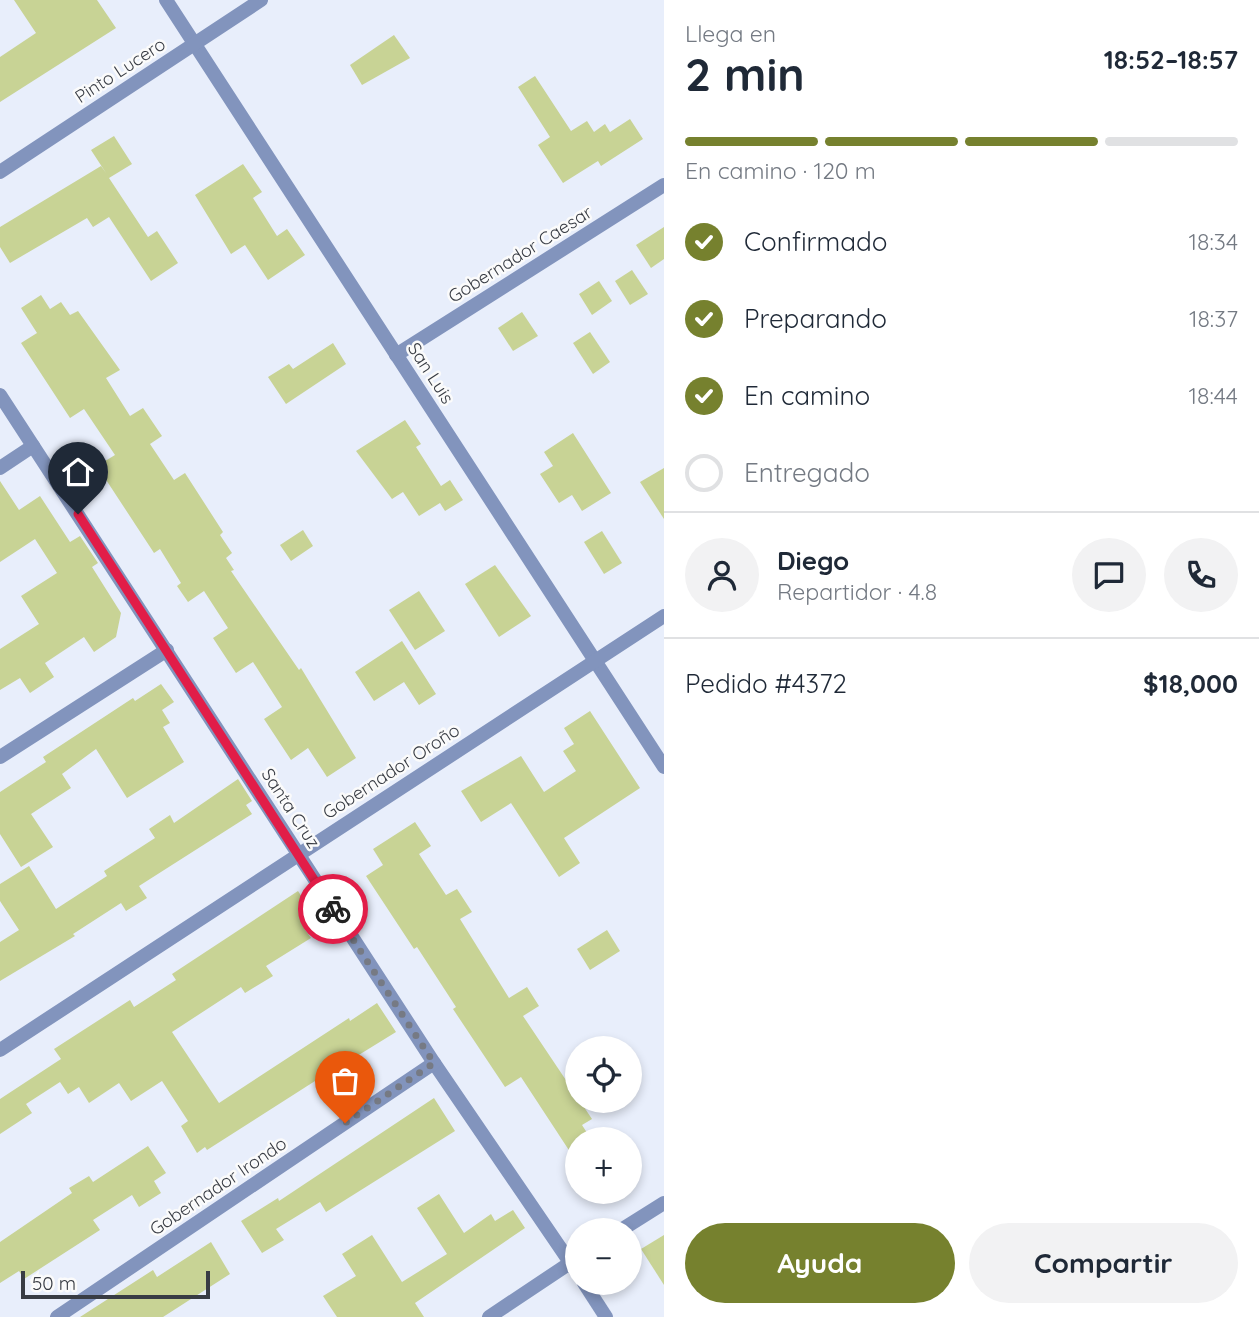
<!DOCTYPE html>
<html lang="es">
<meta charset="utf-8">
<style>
:root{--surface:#fff;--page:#f2f2f3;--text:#1f2937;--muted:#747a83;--line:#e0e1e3;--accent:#76812e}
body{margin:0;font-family:Quicksand,sans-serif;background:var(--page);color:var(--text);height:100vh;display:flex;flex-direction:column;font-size:26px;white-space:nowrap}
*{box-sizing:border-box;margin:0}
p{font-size:23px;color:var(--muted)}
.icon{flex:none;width:38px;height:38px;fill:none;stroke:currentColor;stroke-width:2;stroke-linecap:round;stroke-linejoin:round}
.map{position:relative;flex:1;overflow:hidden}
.sheet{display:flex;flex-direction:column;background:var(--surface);width:595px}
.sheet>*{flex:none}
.fabs{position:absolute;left:565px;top:1036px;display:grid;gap:14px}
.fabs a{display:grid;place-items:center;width:77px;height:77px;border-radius:50%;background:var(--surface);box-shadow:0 4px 10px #0003;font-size:35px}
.scale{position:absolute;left:21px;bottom:18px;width:189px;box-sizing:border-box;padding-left:7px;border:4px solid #383c44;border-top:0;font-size:19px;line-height:24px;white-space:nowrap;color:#383c44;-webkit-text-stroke:5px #fbfbfb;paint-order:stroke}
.pin{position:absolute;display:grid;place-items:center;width:60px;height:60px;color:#fff;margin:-72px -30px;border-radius:50% 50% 50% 0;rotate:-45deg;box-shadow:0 0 7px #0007}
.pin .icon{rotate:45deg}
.courier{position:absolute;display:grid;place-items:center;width:70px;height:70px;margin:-35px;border:5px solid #e11d48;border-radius:50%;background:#fff;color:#222;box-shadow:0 2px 9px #0007}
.headline em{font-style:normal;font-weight:700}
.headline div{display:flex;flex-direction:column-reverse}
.headline{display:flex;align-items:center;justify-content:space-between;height:119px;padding:0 21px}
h1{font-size:46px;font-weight:700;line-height:52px}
.bar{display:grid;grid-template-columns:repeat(4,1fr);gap:10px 7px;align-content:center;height:84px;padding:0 21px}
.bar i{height:9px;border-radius:5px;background:var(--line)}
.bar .active{background:var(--accent)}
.bar p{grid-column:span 4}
.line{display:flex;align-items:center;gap:18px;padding:0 21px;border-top:2px solid var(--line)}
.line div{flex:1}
.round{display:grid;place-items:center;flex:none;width:74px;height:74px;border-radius:37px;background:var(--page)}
ol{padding:0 21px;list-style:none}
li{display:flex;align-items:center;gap:21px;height:77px}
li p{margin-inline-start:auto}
li .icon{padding:7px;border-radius:50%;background:var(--accent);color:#fff;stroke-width:4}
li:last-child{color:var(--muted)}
li i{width:38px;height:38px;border:4px solid var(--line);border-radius:50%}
.primary-button{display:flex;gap:14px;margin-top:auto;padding:14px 21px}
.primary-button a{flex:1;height:80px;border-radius:42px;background:var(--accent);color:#fff;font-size:28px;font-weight:700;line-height:80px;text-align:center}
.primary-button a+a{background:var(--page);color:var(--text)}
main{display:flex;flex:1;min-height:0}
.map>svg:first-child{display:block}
.building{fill:#c8d395}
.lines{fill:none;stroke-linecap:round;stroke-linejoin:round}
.minor{stroke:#8294bd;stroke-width:14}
.tertiary{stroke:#8294bd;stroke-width:14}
.done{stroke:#767a84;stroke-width:7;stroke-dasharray:0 12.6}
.route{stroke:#e11d48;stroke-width:9}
.labels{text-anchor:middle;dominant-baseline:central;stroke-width:5;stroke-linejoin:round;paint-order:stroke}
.street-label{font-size:18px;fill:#383c44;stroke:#fbfbfb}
</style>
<main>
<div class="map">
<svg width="664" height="1317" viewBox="0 0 664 1317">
<rect width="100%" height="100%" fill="#e8eefb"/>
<g class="building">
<polygon points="14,0 97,0 116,28 0,102 0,57 36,33"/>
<polygon points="394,35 410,58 362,85 350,65"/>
<polygon points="535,76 571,131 587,121 594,132 605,124 610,132 630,119 643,139 601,166 598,161 563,183 538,145 550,137 518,87"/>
<polygon points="114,136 132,164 109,178 148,237 157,231 178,263 151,281 109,217 93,227 87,218 10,263 0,247 0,227 101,166 106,173 91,150"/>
<polygon points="243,164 262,192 253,198 277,236 287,229 305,255 268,280 245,245 231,254 195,195"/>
<polygon points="664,227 664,259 651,268 636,245"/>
<polygon points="632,270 648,294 630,305 615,281"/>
<polygon points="599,281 612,301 592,315 579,294"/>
<polygon points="41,295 50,309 61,302 70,315 78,311 120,370 106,378 130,416 143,408 162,436 150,444 174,480 185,473 223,532 220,535 232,553 226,558 234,570 231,571 299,670 301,668 356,758 327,777 308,748 291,760 264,719 282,707 253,662 236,673 213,638 228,628 204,591 188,602 177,586 181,583 160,549 154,553 97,466 115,455 84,409 70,418 21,343 37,333 21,308"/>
<polygon points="522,312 538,336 513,351 498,328"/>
<polygon points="590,332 610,362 593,374 573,343"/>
<polygon points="333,343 346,364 286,404 268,377 289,364 293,369"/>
<polygon points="405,420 421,444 416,447 441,486 450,480 463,500 445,511 440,503 419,516 403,492 392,499 356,451"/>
<polygon points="573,433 611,493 582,511 572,495 559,503 540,474 553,466 544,452"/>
<polygon points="664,468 664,519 640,482"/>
<polygon points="0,481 19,510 40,496 70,542 80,536 98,563 92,567 121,613 116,637 94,652 84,637 45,663 54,677 30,693 20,678 0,690 0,649 39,624 21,596 57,573 35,539 0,562"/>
<polygon points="303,530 313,546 291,561 280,545"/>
<polygon points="602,531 622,563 604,574 584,542"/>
<polygon points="495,565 531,616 499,637 465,584"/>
<polygon points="419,591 445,631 415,650 389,610"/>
<polygon points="402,641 436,694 419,705 404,682 374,701 355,672"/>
<polygon points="161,684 174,702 162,710 170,723 163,727 184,762 127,798 96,749 62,774 71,788 31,814 53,847 21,867 0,834 0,792 46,762 43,757 133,698 135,701"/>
<polygon points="590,711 640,788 564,838 580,863 559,877 511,803 481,822 461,791 521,756 544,792 576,771 563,751 574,744 564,728"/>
<polygon points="238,779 252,801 246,805 252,814 139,886 147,898 126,911 121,903 73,934 75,936 0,981 0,942 19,930 0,901 0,884 29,866 56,909 107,876 104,871 155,838 149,829 170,815 174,823"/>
<polygon points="415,822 431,846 419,854 446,895 457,889 472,912 460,919 509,998 527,987 539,1006 523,1016 592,1119 582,1125 591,1139 578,1139 578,1164 521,1077 505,1087 453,1009 456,1007 417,947 414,949 366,876 383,865 373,849"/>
<polygon points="298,891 316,919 303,927 311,938 266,966 273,976 245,993 241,987 172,1032 219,1103 349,1018 350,1021 377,1003 396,1032 349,1061 356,1072 334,1086 326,1074 207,1150 205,1147 197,1153 181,1126 188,1121 162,1081 131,1101 119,1083 89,1103 79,1087 68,1094 60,1082 26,1104 32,1113 0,1134 0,1099 61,1059 54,1049 130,1000 134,1007 176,980 172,974"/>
<polygon points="607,930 620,951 590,970 577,949"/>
<polygon points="434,1098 455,1131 326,1212 320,1202 276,1229 284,1240 262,1253 241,1221 278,1198 279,1201"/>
<polygon points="148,1146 166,1173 154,1181 161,1193 139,1207 132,1195 93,1220 100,1230 24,1279 19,1271 0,1283 0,1242 72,1193 69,1188 89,1176 93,1182"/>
<polygon points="439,1194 464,1233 491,1214 495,1221 513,1210 525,1228 415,1303 424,1317 337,1317 323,1296 356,1276 342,1254 372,1235 402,1282 447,1254 417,1208"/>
<polygon points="664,1235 664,1285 641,1249"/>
<polygon points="211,1242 230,1274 163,1317 80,1317 153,1270 157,1277"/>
</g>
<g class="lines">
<g class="minor">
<polyline points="166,0 664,767"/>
<polyline points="396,355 664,185"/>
<polyline points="0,395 434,1063 578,1274"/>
<polyline points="0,468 33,446"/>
<polyline points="0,757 167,650"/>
<polyline points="0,1050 664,616"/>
<polyline points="621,1230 664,1203"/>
<polyline points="584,1283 606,1317"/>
<polyline points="57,1317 434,1063"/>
<polyline points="489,1317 576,1259"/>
</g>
<polyline class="tertiary" points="0,172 261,0"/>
</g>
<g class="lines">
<polyline class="done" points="333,909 434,1063 345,1123"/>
<polyline class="route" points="78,514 333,909"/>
</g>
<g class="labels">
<g class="street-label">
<text transform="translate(120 70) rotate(-33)">Pinto Lucero</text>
<text transform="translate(520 254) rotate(-32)">Gobernador Caesar</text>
<text transform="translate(431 373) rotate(57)">San Luis</text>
<text transform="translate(391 771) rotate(-33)">Gobernador Oroño</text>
<text transform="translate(291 808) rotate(57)">Santa Cruz</text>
<text transform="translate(218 1186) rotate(-34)">Gobernador Irondo</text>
</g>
</g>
</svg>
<div class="fabs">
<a><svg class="icon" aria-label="locate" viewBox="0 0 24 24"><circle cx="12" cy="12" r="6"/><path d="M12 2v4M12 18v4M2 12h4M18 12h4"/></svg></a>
<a>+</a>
<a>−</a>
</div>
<div class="scale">50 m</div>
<div class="pin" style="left:345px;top:1123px;background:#ea580c"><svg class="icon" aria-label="bag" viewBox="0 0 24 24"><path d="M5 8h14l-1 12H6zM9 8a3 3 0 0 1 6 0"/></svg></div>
<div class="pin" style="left:78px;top:514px;background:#1f2937"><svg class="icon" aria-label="home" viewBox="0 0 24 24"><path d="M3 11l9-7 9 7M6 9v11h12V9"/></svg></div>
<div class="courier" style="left:333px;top:909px"><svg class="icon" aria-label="bike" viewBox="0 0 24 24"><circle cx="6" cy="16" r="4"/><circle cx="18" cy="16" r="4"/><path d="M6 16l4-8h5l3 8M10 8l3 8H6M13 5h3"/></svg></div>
</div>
<section class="sheet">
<div class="headline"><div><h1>2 min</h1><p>Llega en</p></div><em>18:52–18:57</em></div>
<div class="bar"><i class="active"></i><i class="active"></i><i class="active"></i><i></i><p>En camino · 120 m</p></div>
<ol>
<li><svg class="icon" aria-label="check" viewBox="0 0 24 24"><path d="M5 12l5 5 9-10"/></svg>Confirmado<p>18:34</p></li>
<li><svg class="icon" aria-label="check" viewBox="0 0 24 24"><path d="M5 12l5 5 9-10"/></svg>Preparando<p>18:37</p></li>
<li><svg class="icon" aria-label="check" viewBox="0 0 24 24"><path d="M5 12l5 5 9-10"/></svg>En camino<p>18:44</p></li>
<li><i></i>Entregado</li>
</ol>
<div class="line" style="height:126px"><a class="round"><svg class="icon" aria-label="person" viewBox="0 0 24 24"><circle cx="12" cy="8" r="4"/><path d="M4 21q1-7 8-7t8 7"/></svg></a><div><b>Diego</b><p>Repartidor · 4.8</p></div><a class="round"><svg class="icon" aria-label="chat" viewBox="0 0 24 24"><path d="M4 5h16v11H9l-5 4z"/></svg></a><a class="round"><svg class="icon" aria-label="phone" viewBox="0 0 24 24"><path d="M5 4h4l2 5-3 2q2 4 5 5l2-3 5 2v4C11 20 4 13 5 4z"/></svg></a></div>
<div class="line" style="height:91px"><div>Pedido #4372</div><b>$18,000</b></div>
<div class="primary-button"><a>Ayuda</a><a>Compartir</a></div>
</section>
</main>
